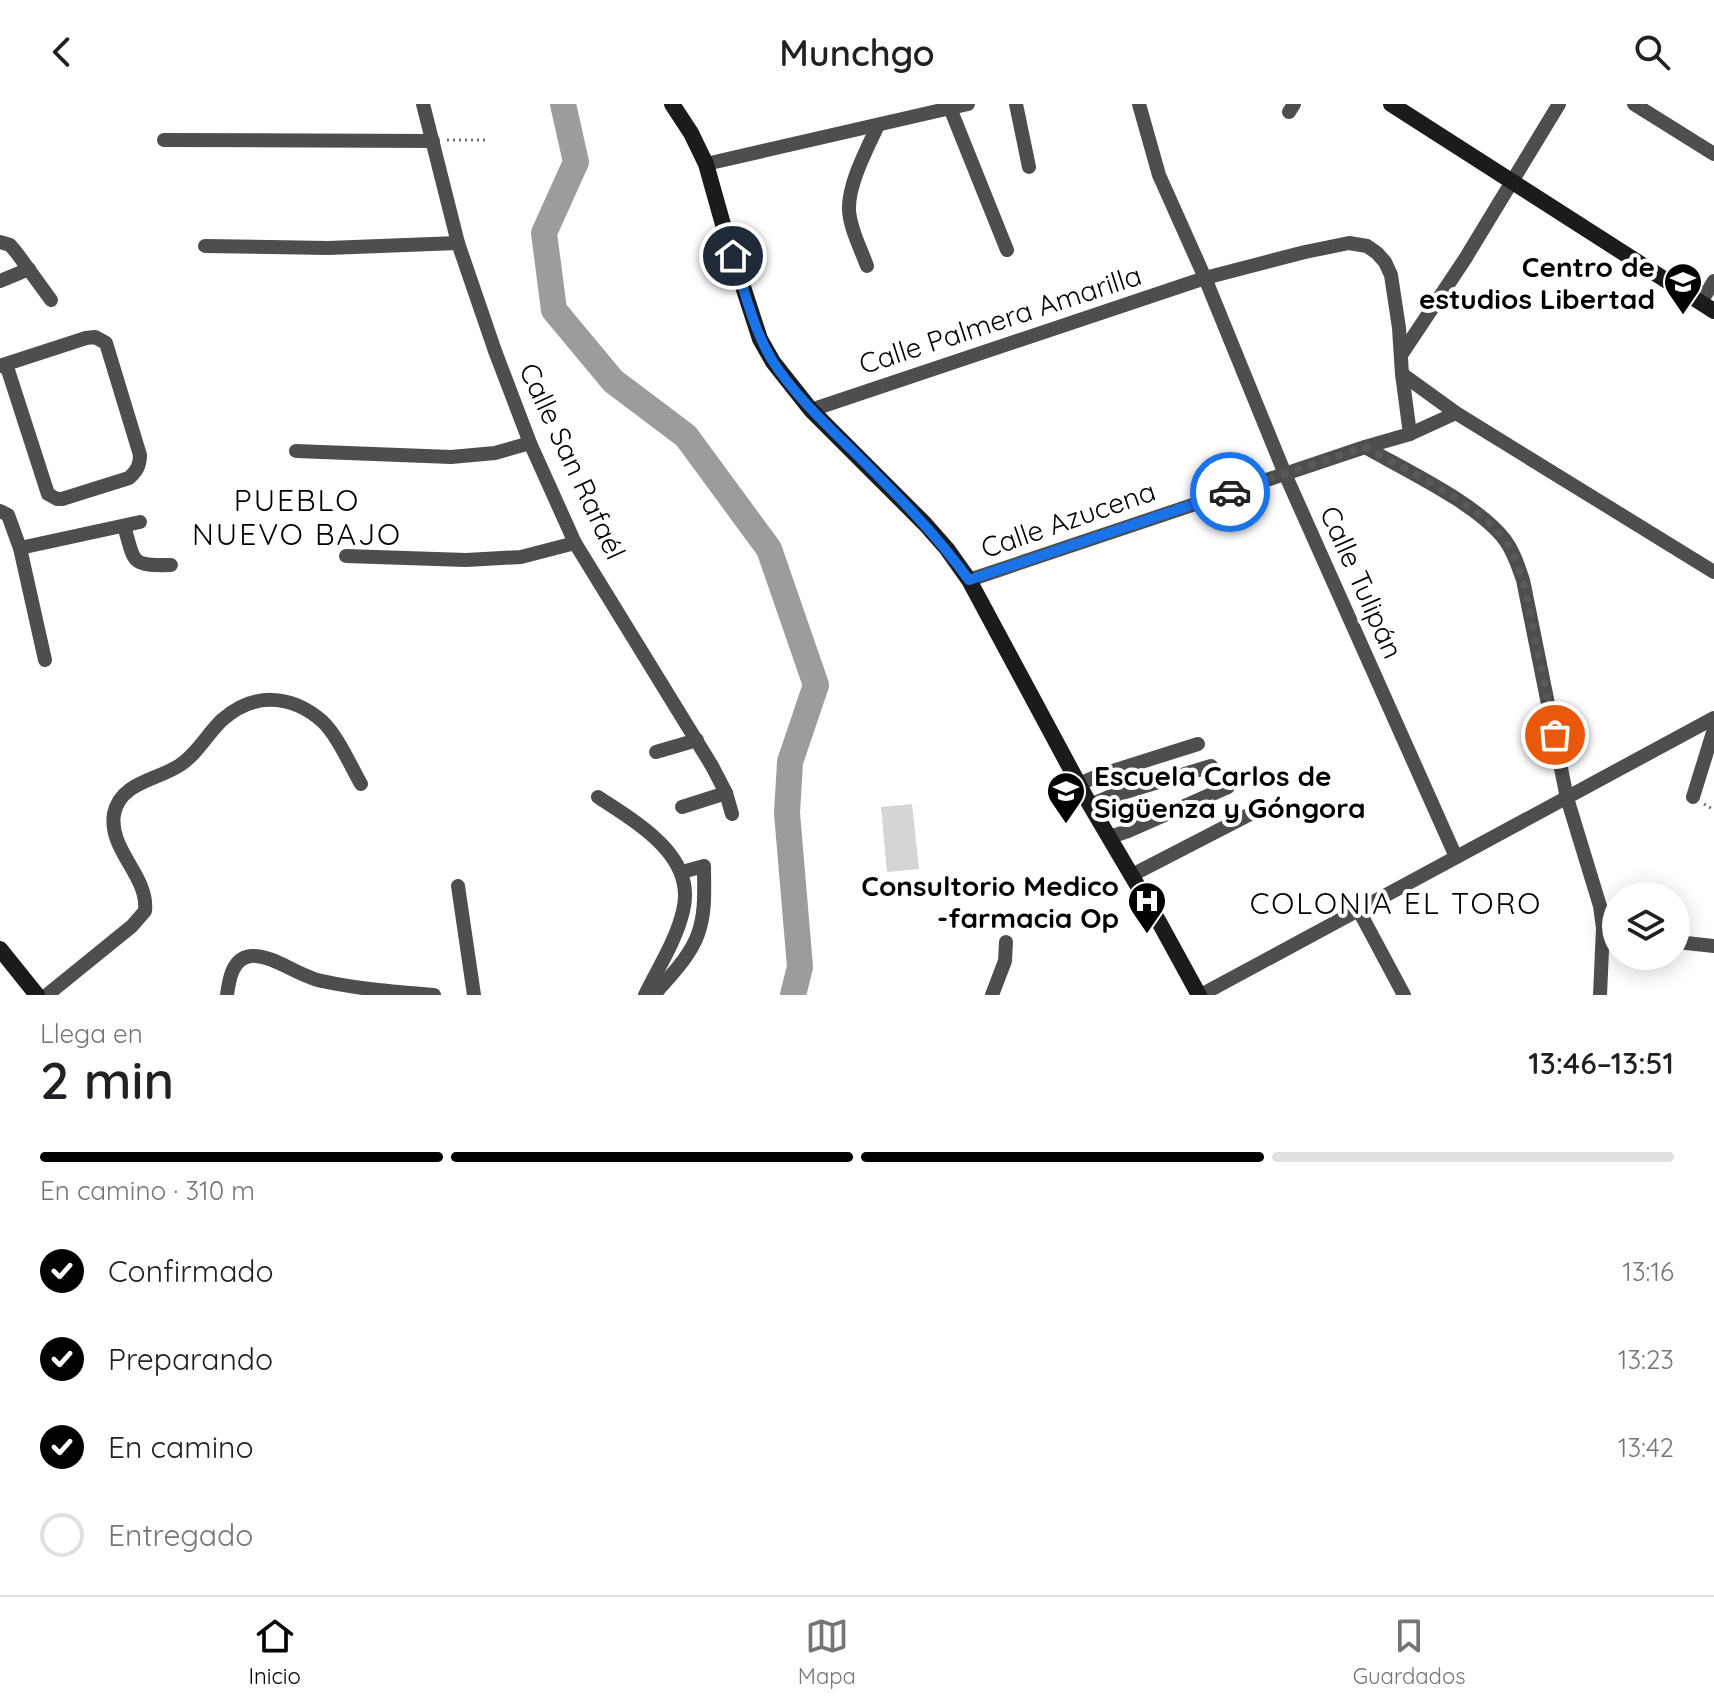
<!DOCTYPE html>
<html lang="es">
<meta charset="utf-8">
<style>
:root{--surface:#fff;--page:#f6f6f6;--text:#202124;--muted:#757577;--line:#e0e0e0;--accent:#000}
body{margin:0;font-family:Quicksand,sans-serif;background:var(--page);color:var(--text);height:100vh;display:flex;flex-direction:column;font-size:30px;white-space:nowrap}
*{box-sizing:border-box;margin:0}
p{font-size:26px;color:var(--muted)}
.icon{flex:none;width:44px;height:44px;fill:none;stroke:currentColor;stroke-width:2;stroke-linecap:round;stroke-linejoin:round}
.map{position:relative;height:891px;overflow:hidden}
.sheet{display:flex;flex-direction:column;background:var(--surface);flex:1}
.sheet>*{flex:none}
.buttons{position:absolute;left:1602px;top:778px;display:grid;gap:16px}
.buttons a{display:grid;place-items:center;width:88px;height:88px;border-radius:50%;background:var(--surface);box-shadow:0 4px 20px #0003;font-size:40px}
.pin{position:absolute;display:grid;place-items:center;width:68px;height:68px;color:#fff;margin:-34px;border:4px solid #fff;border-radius:50%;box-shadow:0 2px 8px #0007}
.courier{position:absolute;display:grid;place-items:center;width:80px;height:80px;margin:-40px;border:6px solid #1a73e8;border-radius:50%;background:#fff;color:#222;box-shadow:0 2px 10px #0007}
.head em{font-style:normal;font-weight:600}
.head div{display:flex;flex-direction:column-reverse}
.head{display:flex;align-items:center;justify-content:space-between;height:136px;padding:0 40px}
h1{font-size:52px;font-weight:600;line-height:60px}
.bar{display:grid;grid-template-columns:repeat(4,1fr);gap:12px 8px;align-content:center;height:96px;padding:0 40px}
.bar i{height:10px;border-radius:6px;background:var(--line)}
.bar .active{background:var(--accent)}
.bar p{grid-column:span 4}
ol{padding:0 40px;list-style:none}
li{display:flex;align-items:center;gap:24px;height:88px}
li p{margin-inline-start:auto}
li .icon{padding:8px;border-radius:50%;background:var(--accent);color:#fff;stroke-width:4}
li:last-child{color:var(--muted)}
li i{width:44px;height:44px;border:4px solid var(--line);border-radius:50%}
header{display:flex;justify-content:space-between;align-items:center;height:104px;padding:0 40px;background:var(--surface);font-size:36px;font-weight:600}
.tab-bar{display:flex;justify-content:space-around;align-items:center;height:112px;border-top:2px solid var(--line);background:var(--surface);font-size:22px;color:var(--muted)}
.tab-bar a{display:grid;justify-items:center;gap:4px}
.tab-bar .active{color:var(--accent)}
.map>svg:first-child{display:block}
.garden{fill:#d5d5d5}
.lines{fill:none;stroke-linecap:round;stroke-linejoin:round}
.river{stroke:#9c9c9c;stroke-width:26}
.path{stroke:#707070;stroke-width:3;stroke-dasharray:2 4;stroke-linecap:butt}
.street{stroke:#4e4e4e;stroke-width:14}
.secondary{stroke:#1b1b1b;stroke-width:16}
.done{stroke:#595959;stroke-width:8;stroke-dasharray:0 14.4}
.route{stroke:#1a73e8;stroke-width:10}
.labels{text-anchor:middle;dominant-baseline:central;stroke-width:8;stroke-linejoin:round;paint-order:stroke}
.poi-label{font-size:28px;font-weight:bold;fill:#000;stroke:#fff;text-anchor:end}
.street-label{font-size:28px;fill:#000;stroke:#fff}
.neighbourhood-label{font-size:30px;letter-spacing:2px;fill:#000;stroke:#fff}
</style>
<header><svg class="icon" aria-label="back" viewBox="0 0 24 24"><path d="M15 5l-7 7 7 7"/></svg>Munchgo<svg class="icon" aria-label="search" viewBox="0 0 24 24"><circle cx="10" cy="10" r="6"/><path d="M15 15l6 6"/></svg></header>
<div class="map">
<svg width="1714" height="891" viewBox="0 0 1714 891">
<rect width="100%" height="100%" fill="#fff"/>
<polygon class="garden" points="912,700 919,765 887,768 881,703"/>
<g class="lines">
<polyline class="river" points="563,0 576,58 544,129 554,206 613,277 686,332 769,445 816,581 790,658 787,709 800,863 793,891"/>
<g class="path">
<polyline points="447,36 487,36"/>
<polyline points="1704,700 1714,706"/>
</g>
<g class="street">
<polyline points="423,0 458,139 495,247 530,339 575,439 712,662 726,689 732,710"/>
<polyline points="1016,0 1029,63"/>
<polyline points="1139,0 1159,71 1205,174 1285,370 1456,753"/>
<polyline points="1634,0 1714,50"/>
<polyline points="950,4 1007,146"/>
<polyline points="1289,8 1294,0"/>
<polyline points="164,36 433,37"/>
<polyline points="706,60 968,0"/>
<polyline points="0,138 10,141 16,148 51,196"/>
<polyline points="205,142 328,144 458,139"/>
<path d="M867,162C861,145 850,125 849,106C848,80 867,45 878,21"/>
<polyline points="0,177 29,165"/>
<polyline points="1701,198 1714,177"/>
<polyline points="1401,251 1465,155 1559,0"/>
<path d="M0,262L6,260L86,234L95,233L106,239L140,351C140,361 137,367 129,374L62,395H57L48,390L6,260"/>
<polyline points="1402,270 1456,309 1714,468"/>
<polyline points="811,306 1205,174 1305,148 1349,139 1367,142 1377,149 1385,158 1391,171 1399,224 1402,270 1410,330"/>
<path d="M1365,343C1405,366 1478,400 1505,436C1514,448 1518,462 1523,476L1567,694L1600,802L1603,824L1600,891"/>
<polyline points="296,347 451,353 495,349 530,339"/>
<polyline points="0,407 8,411 20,444 45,556"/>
<path d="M124,422C135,459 130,462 171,461"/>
<polyline points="20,444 140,418"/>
<polyline points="346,452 466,456 521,453 575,439"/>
<polyline points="969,476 1365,343 1410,330 1456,309"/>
<polyline points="656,648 697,636"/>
<polyline points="1079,680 1100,671 1198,640"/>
<path d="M598,693C637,719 697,752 683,807C676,837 658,864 645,891"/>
<polyline points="1693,693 1714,625"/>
<polyline points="1090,701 1109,693 1211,662"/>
<polyline points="682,703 726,689"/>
<polyline points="1110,733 1128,727 1228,683"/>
<polyline points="1132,771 1258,706"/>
<polyline points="458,782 474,891"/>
<polyline points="1358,805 1404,891"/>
<polyline points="1686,839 1714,842"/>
<path d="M47,891L132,822L145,807C149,772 108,746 114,710C120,678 158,676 180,661C197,650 208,629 222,616C253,588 291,590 322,617C338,632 350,661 361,680"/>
<path d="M227,891C229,876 232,854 251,852C272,850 300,873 322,877C358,885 397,888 434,891"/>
<path d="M654,891C669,873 690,853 698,830C706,808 704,785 704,762L682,768"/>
<polyline points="992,891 1005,857 1006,838"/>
<polyline points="1201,891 1714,614"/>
</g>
<g class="secondary">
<polyline points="672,0 691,29 706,60 724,124 760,235 773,258 811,306 925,420 947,445 969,476 1090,701 1159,818 1199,891"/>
<polyline points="1391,0 1714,207"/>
<polyline points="0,845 37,891"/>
</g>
</g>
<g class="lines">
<path class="done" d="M1230,388L1365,343C1406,366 1478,400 1505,436C1514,448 1518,462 1523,476L1555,631"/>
<path class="route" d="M733,152C745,187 753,225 772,256C795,292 828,322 858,352C899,393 935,429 969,476L1230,388"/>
</g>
<defs>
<g id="school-pin" transform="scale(2)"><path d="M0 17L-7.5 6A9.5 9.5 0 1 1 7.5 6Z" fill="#000" stroke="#fff"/><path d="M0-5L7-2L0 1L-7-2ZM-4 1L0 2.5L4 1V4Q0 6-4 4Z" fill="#fff"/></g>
<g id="hospital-pin" transform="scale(2)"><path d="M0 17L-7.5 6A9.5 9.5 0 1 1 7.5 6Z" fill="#000" stroke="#fff"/><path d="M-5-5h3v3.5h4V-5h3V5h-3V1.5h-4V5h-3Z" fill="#fff"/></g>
</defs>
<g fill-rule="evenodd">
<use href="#school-pin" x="1683" y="178"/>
<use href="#school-pin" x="1066" y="687"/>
<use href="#hospital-pin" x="1147" y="797"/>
</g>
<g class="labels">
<g class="poi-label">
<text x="1655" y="162">Centro de<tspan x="1655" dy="32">estudios Libertad</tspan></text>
<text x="1094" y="671" text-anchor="start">Escuela Carlos de<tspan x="1094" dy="32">Sigüenza y Góngora</tspan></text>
<text x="1119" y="781">Consultorio Medico<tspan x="1119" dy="32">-farmacia Op</tspan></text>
</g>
<g class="street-label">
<text transform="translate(1000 215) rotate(-18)">Calle Palmera Amarilla</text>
<text transform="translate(573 357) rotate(65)">Calle San Rafaél</text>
<text transform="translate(1068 415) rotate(-19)">Calle Azucena</text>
<text transform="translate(1362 478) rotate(66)">Calle Tulipán</text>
</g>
<g class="neighbourhood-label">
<text x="297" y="396">PUEBLO<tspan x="297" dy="34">NUEVO BAJO</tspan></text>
<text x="1396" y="799">COLONIA EL TORO</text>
</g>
</g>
</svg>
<div class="buttons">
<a><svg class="icon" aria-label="layers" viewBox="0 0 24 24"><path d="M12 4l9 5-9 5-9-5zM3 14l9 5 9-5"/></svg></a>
</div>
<div class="pin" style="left:1555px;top:631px;background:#ea580c"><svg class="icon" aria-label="bag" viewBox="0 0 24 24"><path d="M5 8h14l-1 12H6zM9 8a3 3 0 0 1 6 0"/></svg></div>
<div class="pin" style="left:733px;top:152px;background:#1f2937"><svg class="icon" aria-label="home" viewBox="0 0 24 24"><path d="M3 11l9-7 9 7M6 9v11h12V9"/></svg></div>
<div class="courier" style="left:1230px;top:388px"><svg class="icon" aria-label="car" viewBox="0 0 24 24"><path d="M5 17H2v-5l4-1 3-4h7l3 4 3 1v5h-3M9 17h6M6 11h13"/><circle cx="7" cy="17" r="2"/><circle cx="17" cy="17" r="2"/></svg></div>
</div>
<section class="sheet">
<div class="head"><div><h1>2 min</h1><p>Llega en</p></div><em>13:46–13:51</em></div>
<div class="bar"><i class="active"></i><i class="active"></i><i class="active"></i><i></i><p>En camino · 310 m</p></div>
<ol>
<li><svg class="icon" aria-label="check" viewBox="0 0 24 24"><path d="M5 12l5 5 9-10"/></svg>Confirmado<p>13:16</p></li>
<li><svg class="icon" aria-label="check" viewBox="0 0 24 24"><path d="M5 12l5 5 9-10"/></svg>Preparando<p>13:23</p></li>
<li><svg class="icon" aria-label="check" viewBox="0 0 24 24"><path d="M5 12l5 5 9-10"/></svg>En camino<p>13:42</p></li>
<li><i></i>Entregado</li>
</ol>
</section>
<nav class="tab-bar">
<a class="active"><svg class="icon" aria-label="home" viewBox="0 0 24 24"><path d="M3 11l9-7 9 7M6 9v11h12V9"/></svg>Inicio</a>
<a><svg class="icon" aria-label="map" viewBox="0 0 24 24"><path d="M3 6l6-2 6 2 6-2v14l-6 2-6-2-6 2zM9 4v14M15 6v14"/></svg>Mapa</a>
<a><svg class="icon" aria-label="saved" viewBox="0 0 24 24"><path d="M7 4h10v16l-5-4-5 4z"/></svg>Guardados</a>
</nav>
